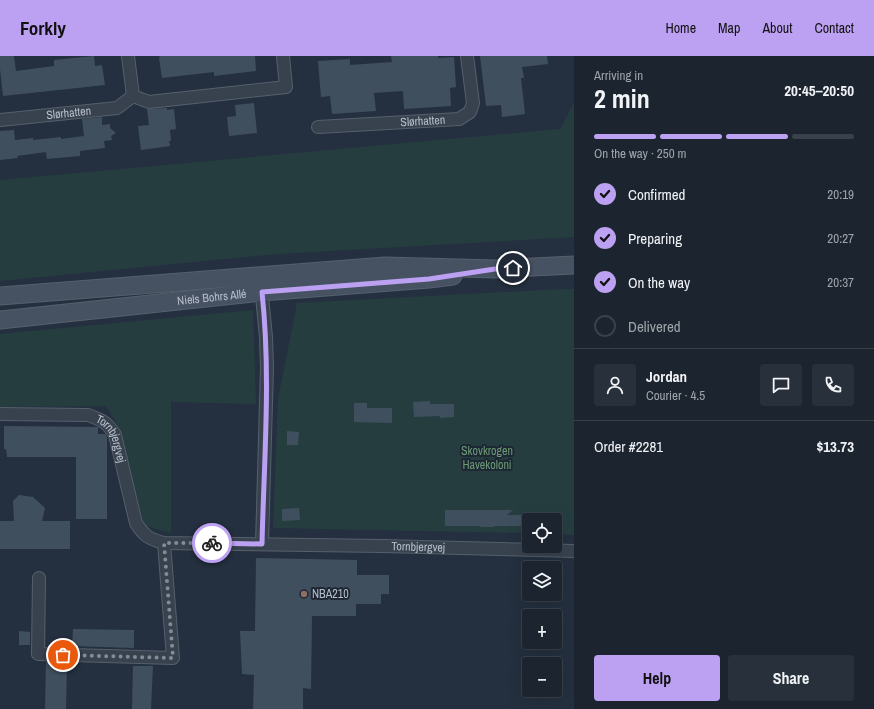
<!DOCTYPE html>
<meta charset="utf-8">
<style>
:root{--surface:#1b242f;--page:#28303b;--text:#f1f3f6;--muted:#a0a4aa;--line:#39414b;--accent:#bca0f2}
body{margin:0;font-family:"Archivo Narrow",sans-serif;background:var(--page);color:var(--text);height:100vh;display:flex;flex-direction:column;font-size:15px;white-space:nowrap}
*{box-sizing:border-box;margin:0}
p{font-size:13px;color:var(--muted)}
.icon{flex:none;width:22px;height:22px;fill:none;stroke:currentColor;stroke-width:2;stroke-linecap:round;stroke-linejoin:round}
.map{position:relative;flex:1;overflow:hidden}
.drawer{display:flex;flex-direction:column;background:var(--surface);width:300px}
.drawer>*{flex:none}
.tools{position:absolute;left:522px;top:457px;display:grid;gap:8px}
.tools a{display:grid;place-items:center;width:40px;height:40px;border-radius:4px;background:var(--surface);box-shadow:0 4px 16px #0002,0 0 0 1px var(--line);font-size:20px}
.pin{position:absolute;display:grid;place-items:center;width:34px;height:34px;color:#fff;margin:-17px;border:2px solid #fff;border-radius:50%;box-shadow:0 1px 4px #0007}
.courier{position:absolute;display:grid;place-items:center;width:40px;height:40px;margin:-20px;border:3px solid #bca0f2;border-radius:50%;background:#fff;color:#222;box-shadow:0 1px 5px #0007}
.overview em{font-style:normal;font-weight:700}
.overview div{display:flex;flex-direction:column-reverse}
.overview{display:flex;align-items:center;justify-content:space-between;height:68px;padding:0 20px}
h1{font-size:26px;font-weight:700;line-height:30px}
.bar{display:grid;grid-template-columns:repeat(4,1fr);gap:6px 4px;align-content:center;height:48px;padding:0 20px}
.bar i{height:5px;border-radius:3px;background:var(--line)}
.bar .selected{background:var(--accent)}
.bar p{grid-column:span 4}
.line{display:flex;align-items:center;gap:10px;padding:0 20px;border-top:1px solid var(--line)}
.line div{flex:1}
.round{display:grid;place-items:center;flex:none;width:42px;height:42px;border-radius:4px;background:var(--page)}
ol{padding:0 20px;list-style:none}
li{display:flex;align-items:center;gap:12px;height:44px}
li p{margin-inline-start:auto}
li .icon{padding:4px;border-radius:50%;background:var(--accent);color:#111;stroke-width:4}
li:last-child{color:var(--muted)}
li i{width:22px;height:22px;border:2px solid var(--line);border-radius:50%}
.primary-button{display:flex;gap:8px;margin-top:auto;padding:8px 20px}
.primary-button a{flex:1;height:46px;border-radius:4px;background:var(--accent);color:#111;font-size:16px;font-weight:700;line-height:46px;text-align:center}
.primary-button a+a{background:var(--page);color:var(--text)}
header{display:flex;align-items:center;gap:24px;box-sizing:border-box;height:56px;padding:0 20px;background:var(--accent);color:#111}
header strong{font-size:19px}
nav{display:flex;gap:22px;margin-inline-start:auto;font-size:14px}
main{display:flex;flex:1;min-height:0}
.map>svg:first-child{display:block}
.green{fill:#263d40}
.building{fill:#404f5e}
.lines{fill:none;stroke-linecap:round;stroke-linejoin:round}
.street-casing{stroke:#56606c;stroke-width:14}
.secondary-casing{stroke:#56606c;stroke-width:19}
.street{stroke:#38424f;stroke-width:12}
.secondary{stroke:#465162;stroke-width:17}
.done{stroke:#828c99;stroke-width:4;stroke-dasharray:0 7.2}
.route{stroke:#bca0f2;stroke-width:5}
.education-dot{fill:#8d6e63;stroke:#1d2734;stroke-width:1.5}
.labels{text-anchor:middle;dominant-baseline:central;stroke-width:4;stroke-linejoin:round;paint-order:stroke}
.street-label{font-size:12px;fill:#b5bdc9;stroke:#1d2734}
.park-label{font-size:12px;fill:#6c9a75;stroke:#1d2734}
.poi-label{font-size:12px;fill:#b5bdc9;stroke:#1d2734;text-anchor:start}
</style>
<header>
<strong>Forkly</strong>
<nav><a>Home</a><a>Map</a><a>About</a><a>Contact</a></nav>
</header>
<main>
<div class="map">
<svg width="574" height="653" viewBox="0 0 574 653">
<rect width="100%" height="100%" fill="#24303f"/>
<g class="green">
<polygon points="574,47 574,181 277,198 0,225 0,124 560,73"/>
<polygon points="563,233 574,233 574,479 555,478 555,464 529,464 529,477 273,472 278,343 297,247"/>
<polygon points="253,254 256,348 171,346 171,477 145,470 118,370 106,350 0,351 0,278"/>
</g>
<g class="building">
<polygon points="0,0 14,0 16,15 54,10 54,4 94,0 95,10 102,9 105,29 3,40 0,13"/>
<polygon points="160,0 255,0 256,15 214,20 214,16 162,22 159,2"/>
<polygon points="391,0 438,0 438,2 454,1 456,31 450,32 451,50 404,53 403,35 374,37 376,55 332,58 330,40 321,41 318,5 350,3 350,9 392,6"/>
<polygon points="480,0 547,0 548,8 522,11 524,22 521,22 525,58 502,61 501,49 486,50"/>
<polygon points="254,47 257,77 229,80 227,61 236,60 235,49"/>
<polygon points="167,52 167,54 174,53 176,73 170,74 171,85 169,85 170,90 141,94 138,70 149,69 147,53"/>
<polygon points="102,61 102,69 110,68 110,72 116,77 111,80 112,84 104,85 105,92 80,95 80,100 47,103 46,96 17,100 18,102 0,104 0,75 14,74 15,84 33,82 33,84 61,81 61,83 84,80 82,63"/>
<polygon points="430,345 430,348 454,348 454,361 440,362 440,360 414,361 413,346"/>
<polygon points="354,347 367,347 367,352 392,352 392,367 354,366"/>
<polygon points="4,370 98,371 98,378 105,378 107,381 107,463 76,463 76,401 7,401 6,393 4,393"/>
<polygon points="287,375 299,376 298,389 287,389"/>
<polygon points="19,439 33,441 45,452 42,465 70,465 70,493 0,493 0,465 14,465 13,445"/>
<polygon points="299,452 300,464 282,465 282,453"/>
<polygon points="445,454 513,454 507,459 529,459 529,470 494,470 494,471 480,471 480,470 445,470"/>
<polygon points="256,502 357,504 357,519 389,519 389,538 381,538 381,548 356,548 356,560 312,560 311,633 303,632 303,653 253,653 254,619 242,618 240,575 255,575"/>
<polygon points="73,573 134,574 134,592 72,590"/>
<polygon points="19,575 30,576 30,589 19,589"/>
<polygon points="46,606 67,607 66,653 45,653"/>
<polygon points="133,610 153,610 151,653 132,653"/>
</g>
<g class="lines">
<g class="street-casing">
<g id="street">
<polyline points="128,0 133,40 149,46 286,31 283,0"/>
<path id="s1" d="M0,64L117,52L133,40"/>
<path id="s2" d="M318,71L459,63L470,56L473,47L467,0"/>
<polyline points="261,230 266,281 267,311 262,488"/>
<path id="s3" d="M0,358L88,359C102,364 107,366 115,379L136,467C144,480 149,483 164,487L383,490L574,495"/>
<polyline points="39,522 38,598 173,602 164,487"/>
</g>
</g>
<g class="secondary-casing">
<g id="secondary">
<polyline points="0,240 385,210 495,213 574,209"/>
<path id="s4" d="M0,264L262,236L429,223L453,220"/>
</g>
</g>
<use href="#street" class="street"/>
<use href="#secondary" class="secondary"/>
</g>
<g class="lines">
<polyline class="done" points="63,599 173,602 164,487 212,487"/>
<path class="route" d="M212,487L262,488C264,404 271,320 262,236L429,223L495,213L513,212"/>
</g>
<circle class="education-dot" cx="304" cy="538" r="4"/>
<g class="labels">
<g class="street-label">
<text stroke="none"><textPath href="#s1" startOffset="69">Slørhatten</textPath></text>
<text stroke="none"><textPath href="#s2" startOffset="105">Slørhatten</textPath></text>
<text stroke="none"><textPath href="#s4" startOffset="213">Niels Bohrs Allé</textPath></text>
<text stroke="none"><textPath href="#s3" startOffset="124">Tornbjergvej</textPath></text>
<text stroke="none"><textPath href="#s3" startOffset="503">Tornbjergvej</textPath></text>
</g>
<g class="park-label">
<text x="487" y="395">Skovkrogen<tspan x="487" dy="14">Havekoloni</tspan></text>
</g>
<g class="poi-label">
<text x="312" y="538">NBA210</text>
</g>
</g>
</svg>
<div class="tools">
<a><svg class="icon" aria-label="locate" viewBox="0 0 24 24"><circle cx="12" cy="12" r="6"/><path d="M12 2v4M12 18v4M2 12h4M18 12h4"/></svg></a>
<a><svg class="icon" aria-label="layers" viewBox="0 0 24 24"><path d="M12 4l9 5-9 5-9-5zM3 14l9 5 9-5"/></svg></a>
<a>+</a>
<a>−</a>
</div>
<div class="pin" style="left:63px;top:599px;background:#ea580c"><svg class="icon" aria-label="bag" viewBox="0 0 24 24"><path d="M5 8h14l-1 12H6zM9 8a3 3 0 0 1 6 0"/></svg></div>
<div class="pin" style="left:513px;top:212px;background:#1f2937"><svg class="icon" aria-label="home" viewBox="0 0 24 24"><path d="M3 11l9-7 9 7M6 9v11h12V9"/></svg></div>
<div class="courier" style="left:212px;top:487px"><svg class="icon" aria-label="bike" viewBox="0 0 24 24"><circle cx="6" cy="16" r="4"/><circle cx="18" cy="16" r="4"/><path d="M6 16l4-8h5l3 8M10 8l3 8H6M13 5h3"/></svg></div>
</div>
<section class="drawer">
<div class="overview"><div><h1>2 min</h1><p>Arriving in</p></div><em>20:45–20:50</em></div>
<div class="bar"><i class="selected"></i><i class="selected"></i><i class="selected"></i><i></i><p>On the way · 250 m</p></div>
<ol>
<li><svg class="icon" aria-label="check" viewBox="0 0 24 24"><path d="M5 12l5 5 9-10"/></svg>Confirmed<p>20:19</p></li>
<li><svg class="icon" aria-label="check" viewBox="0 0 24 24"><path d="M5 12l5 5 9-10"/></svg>Preparing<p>20:27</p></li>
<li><svg class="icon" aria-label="check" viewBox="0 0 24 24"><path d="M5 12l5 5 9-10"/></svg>On the way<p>20:37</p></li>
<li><i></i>Delivered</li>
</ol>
<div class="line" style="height:72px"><a class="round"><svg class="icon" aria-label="person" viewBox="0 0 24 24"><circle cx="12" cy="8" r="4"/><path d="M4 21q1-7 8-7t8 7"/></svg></a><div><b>Jordan</b><p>Courier · 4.5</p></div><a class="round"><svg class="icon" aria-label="chat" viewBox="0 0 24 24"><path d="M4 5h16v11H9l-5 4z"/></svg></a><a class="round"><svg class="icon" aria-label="phone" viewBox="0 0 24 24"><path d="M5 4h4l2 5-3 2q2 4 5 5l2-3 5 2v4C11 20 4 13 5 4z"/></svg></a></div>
<div class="line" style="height:52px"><div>Order #2281</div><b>$13.73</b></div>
<div class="primary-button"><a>Help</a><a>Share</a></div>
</section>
</main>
